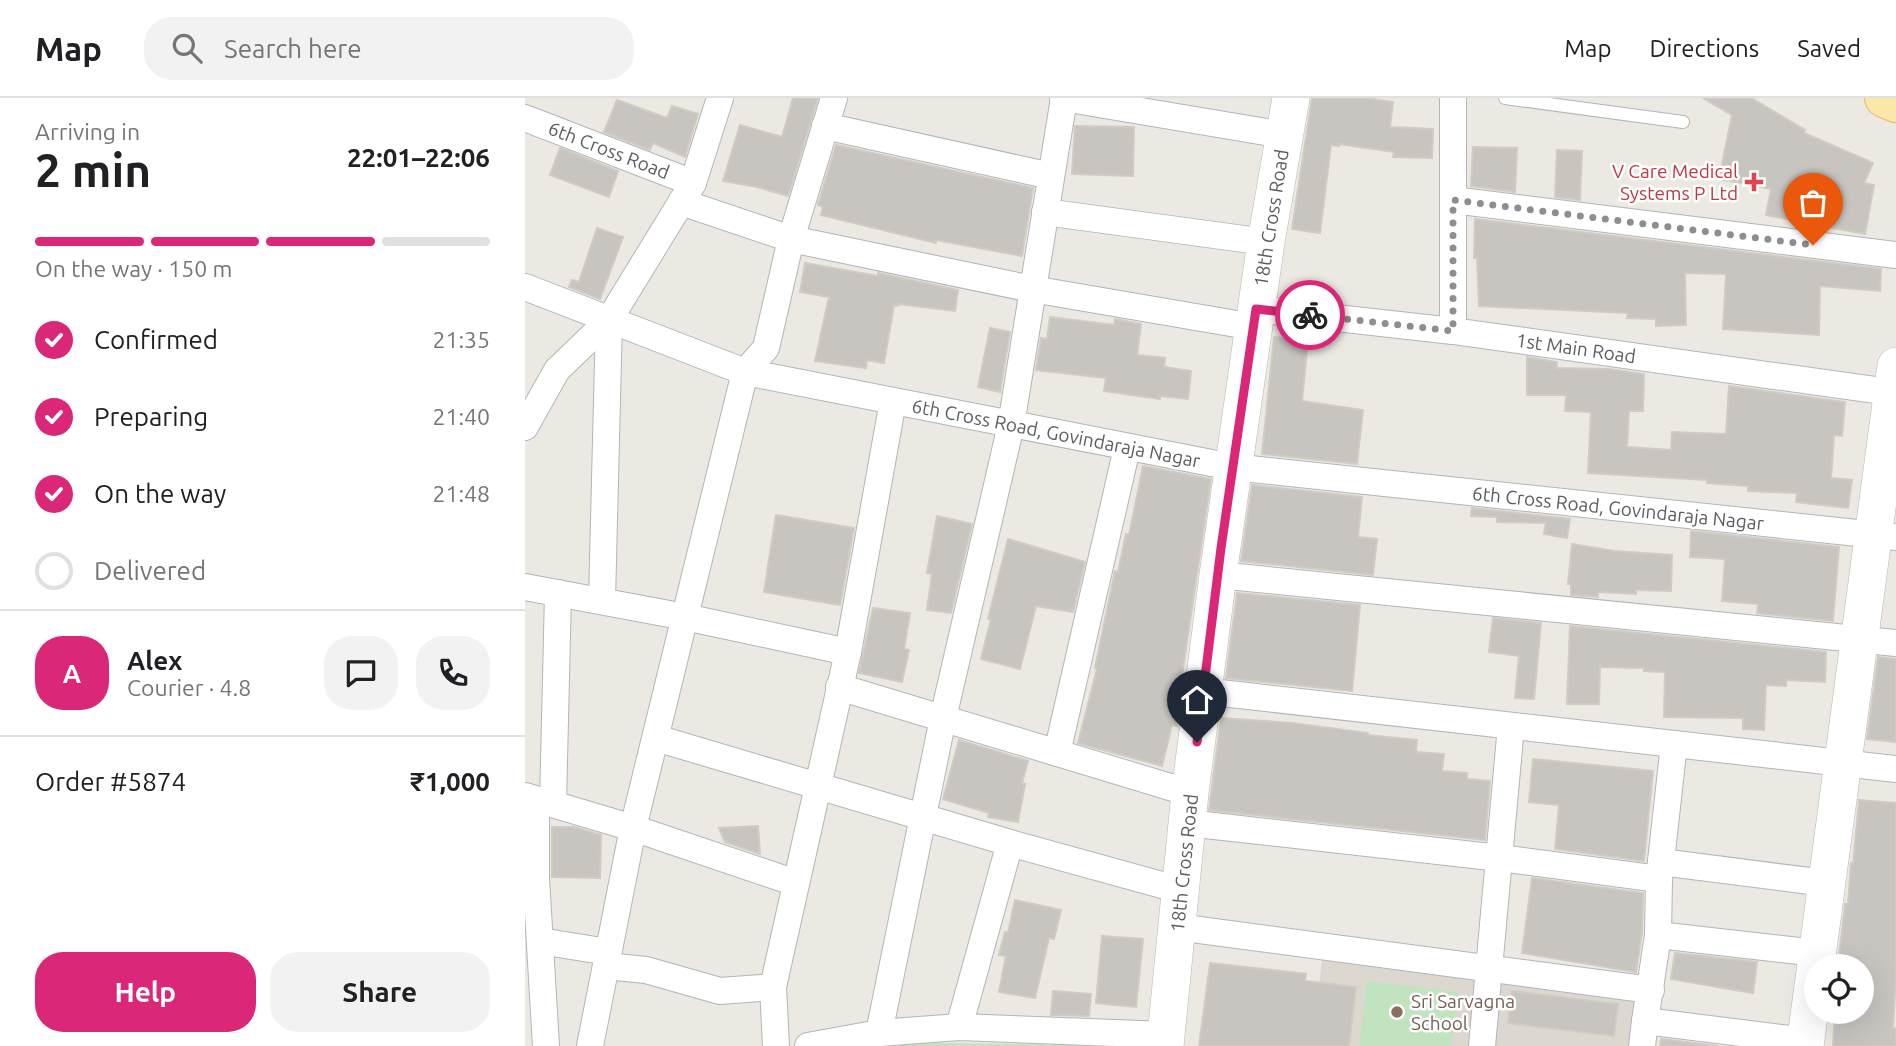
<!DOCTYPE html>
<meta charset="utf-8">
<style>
:root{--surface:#fff;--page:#f2f2f2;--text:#202124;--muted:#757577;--line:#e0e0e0;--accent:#db2777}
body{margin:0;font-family:Ubuntu,sans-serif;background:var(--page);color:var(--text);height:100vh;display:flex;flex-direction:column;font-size:26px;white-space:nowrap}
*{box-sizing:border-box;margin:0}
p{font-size:23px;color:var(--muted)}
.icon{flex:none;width:38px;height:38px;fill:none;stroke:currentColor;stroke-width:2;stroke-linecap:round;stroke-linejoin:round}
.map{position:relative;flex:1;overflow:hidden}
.panel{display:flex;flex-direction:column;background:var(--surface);width:525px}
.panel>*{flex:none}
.buttons{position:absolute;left:1279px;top:856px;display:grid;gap:14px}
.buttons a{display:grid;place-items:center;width:70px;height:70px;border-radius:50%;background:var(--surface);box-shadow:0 7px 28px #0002;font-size:35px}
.pin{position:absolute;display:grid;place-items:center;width:60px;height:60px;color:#fff;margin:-72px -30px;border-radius:50% 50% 50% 0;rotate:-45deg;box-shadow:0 0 7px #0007}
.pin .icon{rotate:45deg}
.courier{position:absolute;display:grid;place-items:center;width:70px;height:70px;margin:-35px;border:5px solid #db2777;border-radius:50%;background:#fff;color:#222;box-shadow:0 2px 9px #0007}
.summary em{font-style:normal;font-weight:700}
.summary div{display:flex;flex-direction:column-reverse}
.summary{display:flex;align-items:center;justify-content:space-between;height:119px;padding:0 35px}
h1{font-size:46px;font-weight:700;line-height:52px}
.bar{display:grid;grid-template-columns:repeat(4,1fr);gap:10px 7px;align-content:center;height:84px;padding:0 35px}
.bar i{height:9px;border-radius:5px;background:var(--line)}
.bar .current{background:var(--accent)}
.bar p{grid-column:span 4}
.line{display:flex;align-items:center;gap:18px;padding:0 35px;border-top:2px solid var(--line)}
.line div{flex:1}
.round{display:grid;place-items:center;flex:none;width:74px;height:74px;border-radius:28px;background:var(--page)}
ol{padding:0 35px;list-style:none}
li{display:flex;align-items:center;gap:21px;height:77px}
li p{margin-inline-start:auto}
li .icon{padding:7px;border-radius:50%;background:var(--accent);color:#fff;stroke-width:4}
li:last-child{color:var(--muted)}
li i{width:38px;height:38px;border:4px solid var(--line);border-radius:50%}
.primary-button{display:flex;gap:14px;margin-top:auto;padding:14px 35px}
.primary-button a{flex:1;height:80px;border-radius:28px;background:var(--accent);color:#fff;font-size:28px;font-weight:700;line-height:80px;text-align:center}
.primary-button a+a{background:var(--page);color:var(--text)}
header{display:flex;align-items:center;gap:42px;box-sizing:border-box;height:98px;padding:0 35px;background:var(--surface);border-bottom:2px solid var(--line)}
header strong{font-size:33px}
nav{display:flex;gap:38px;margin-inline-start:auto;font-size:24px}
.search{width:490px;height:63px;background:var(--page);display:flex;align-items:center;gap:18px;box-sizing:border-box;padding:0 24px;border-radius:28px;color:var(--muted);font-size:26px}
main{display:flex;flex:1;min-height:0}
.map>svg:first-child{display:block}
.education{fill:#dcd8d0}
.green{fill:#c2e3c0}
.building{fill:#c8c4c0;stroke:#d1cbc1;stroke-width:2}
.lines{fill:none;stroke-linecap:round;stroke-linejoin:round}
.lane-casing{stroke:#b3b5b9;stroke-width:14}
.street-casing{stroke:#b3b5b9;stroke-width:28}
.secondary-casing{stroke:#b4b7bc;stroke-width:38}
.primary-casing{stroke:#e9b85f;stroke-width:40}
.lane{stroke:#fff;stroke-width:12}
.street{stroke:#fff;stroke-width:26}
.secondary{stroke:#fff;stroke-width:37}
.primary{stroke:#fae7aa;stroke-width:38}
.done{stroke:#8d8f8f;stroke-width:7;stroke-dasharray:0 12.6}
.route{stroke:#db2777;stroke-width:9}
.health-dot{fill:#e0444e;stroke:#fff;stroke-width:2.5}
.education-dot{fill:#8d6e63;stroke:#fff;stroke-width:2.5}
.labels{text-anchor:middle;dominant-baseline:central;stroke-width:5;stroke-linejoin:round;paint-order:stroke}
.street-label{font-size:19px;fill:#5a5e62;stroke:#fff}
.health-label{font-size:19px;fill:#be3a42;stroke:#fff;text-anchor:end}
.education-label{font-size:19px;fill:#785e54;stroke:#fff;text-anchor:start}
</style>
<header>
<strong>Map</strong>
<div class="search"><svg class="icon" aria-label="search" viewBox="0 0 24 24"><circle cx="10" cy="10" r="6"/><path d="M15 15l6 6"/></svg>Search here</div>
<nav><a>Map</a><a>Directions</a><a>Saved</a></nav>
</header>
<main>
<section class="panel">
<div class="summary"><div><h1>2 min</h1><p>Arriving in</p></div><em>22:01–22:06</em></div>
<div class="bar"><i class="current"></i><i class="current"></i><i class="current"></i><i></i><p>On the way · 150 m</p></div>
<ol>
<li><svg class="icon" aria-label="check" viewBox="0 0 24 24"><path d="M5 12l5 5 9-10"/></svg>Confirmed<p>21:35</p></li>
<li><svg class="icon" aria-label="check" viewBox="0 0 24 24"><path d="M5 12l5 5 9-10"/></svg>Preparing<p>21:40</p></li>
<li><svg class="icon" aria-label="check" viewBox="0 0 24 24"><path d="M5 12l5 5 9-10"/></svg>On the way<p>21:48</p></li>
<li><i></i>Delivered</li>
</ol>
<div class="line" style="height:126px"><b class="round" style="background:var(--accent);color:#fff">A</b><div><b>Alex</b><p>Courier · 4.8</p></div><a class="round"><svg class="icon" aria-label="chat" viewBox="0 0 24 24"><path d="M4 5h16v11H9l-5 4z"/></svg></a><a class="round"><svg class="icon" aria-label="phone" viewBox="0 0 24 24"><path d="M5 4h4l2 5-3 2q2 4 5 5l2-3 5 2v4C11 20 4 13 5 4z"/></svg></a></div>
<div class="line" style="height:91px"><div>Order #5874</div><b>₹1,000</b></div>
<div class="primary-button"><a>Help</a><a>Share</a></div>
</section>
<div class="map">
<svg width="1371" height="948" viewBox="0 0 1371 948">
<rect width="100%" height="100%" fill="#ece9e2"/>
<g class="education">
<polygon points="797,862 957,881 949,948 787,948"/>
<polygon points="976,885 1113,901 1108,948 969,948"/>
</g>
<g class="green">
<polygon points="842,883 933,894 926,948 834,948"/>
<polygon points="367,944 614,948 329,948"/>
</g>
<g class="building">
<polygon points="268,0 293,0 263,98 232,89 198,83 215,27 257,39"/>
<polygon points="787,0 841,0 868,4 865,29 908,31 907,60 868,59 869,54 814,46 814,48 806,47 795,135 767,131"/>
<polygon points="1178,0 1226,0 1280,32 1279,35 1348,65 1339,85 1349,87 1340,136 1241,117 1246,91 1194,81 1207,17"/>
<polygon points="92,2 142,20 147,8 173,16 160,59 128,45 125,52 79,34"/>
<polygon points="550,28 609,29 608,78 547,76"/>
<polygon points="311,47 508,90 497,158 411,142 411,145 296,117 298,109 293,107"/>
<polygon points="948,49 992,50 990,94 946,88"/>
<polygon points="35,50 93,73 84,99 25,77"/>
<polygon points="1032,52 1057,53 1055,102 1030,99"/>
<polygon points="950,121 1356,171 1355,193 1295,188 1294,237 1198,231 1201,176 1160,175 1161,227 1131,228 1131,221 1102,220 1103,215 954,208 952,160 949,160"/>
<polygon points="72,130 98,139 75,201 44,189 47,182 54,184"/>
<polygon points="280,165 353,178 353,175 433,192 430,213 373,206 373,208 369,207 359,265 342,262 341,270 290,263 304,199 275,194"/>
<polygon points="525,219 589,227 590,221 616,226 612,257 640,260 639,269 666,273 663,301 635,298 635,301 579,293 581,280 511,272 516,240 522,241"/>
<polygon points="465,230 485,234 475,294 453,289"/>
<polygon points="749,239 783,243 777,303 838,312 832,366 737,356"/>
<polygon points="1002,259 1032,264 1032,270 1083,271 1119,276 1118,313 1104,313 1102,349 1146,352 1147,334 1201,336 1204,288 1320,304 1317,338 1309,337 1306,380 1327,382 1323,410 1271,404 1272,395 1223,393 1223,388 1182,385 1182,382 1063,375 1066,314 1040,313 1041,297 1002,297"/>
<polygon points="618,368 686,381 655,591 657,591 652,628 647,627 637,668 553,645 572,571 570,570 590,473 593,474 601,436 604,437"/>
<polygon points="727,387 837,399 833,439 852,441 848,477 716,463"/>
<polygon points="947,410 1045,421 1042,440 1019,436 1021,425 972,424 972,419 946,418"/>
<polygon points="251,417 329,430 315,507 239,494"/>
<polygon points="412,418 447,426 426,515 402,512 407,476 402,475"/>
<polygon points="1166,433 1314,449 1308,523 1232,515 1233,506 1197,503 1200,461 1165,459"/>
<polygon points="483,441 560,464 548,514 511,508 495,571 456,561 466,521 463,521"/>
<polygon points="1047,446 1089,453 1147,457 1146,493 1111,492 1111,496 1073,494 1073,499 1046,497 1046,486 1043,486"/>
<polygon points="712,495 835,507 827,593 701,580"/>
<polygon points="348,510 385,515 379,551 384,552 377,584 334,575"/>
<polygon points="968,520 1016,525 1009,601 990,600 994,558 964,554"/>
<polygon points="1045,528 1301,554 1300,584 1261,582 1261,588 1241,587 1239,632 1218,631 1218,620 1139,619 1140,574 1119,573 1119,570 1075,569 1074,606 1042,606"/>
<polygon points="1353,559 1371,561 1371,644 1342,641"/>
<polygon points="696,620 767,625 843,635 842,637 892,642 891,654 919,656 917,673 942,675 942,681 965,683 960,742 684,712"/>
<polygon points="434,642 503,663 497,685 500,686 493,724 463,719 464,715 418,701"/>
<polygon points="1008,661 1128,673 1119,763 1030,751 1034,707 1004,704"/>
<polygon points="1334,702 1371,705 1371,878 1368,930 1371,930 1371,948 1308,948 1310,914 1337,914 1337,868 1313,868 1320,806 1323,806 1326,765 1328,766"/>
<polygon points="233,728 235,756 200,744 194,730"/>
<polygon points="27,729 49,729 76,737 75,780 27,779"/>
<polygon points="1007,780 1118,795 1117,834 1111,874 997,855"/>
<polygon points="490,802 536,812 529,841 524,840 510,900 474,894 481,858 474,857 480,834 483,835"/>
<polygon points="577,838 618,841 611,909 571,905"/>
<polygon points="1150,855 1232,864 1228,895 1146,881"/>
<polygon points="685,865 781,876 780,883 831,889 824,948 674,948"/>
<polygon points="528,893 566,896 564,918 526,917"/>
<polygon points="987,893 1093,906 1089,938 983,925"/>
<polygon points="1136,941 1193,948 1135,948"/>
</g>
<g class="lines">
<g class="lane-casing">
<polyline id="lane" points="980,0 1158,24"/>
</g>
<g class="street-casing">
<g id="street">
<polyline points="538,0 759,37"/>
<polyline points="0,20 168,85"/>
<polyline points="300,28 526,78"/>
<polyline points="928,102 1371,157"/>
<polyline points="156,104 266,141 309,0"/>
<polyline points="520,114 741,144"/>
<polyline points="0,189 220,274 707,369 1371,439"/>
<polyline points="731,211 928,233 1371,295"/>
<polyline points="928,233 928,0"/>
<polyline points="0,329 32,272 84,222 168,85 195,0"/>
<polyline points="693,477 1371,545"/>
<polyline points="0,489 160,519 323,554 248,889 251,948"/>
<polyline points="77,503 84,222"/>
<polyline points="323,554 368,303"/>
<polyline points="314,589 665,695"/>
<polyline points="678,593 1371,671"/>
<polyline points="131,640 485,745 655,792"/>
<polyline points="532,655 602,350"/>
<polyline points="0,698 108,730 271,785"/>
<polyline points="11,702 11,780 21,948"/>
<polyline points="28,706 33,495"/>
<polyline points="662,725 975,760 1134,781"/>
<polyline points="1136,764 1300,785"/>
<polyline points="652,829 1126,892"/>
<polyline points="1133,837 1134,781 1149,646"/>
<polyline points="15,843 83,854"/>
<polyline points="81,868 121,872 195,893 248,889"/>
<polyline points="1120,923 1133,837 1292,855"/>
<polyline points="434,929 485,745"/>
<polyline points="354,935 418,620 486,327 539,0"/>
<polyline points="65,948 108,730 220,274 241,250 266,141 507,191 729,229"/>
<polyline points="283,948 354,935 434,929 642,937"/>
<polyline points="957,948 986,628"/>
<polyline points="1117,948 1120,923 1281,943"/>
</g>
</g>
<g class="secondary-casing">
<g id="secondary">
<polyline points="640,948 665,695 693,477 741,144 766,0"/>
<polyline points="1280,948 1371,268"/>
</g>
</g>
<g class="primary-casing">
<polyline id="primary" points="1359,0 1371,5"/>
</g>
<use href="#lane" class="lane"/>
<use href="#street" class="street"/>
<use href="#secondary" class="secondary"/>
<use href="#primary" class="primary"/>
</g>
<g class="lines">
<polyline class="done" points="785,217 928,233 928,102 1288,147"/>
<polyline class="route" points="672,644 696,450 731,211 785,217"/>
</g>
<path class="health-dot" d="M1225.5 73.5h7v7h7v7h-7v7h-7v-7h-7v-7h7z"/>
<circle class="education-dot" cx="872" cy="914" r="7"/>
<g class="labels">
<g class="street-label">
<text transform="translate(84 52) rotate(21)">6th Cross Road</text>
<text transform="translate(746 120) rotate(-81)">18th Cross Road</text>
<text transform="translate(1051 250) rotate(8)">1st Main Road</text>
<text transform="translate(531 335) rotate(11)">6th Cross Road, Govindaraja Nagar</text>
<text transform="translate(1093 410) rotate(6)">6th Cross Road, Govindaraja Nagar</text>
<text transform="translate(659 765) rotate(-84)">18th Cross Road</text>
</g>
<g class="health-label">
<text x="1213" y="73">V Care Medical<tspan x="1213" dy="22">Systems P Ltd</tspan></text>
</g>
<g class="education-label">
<text x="886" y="903">Sri Sarvagna<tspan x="886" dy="22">School</tspan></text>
</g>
</g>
</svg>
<div class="buttons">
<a><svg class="icon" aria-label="locate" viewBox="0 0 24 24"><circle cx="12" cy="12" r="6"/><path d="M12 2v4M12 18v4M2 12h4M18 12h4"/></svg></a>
</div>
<div class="pin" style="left:1288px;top:147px;background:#ea580c"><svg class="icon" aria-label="bag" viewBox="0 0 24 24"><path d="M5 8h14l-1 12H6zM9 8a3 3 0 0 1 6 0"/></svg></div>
<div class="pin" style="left:672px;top:644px;background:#1f2937"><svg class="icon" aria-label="home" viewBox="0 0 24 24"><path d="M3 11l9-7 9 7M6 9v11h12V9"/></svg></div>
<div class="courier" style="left:785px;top:217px"><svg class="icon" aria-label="bike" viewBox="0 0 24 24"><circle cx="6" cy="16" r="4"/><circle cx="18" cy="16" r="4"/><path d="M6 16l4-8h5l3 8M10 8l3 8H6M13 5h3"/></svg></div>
</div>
</main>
